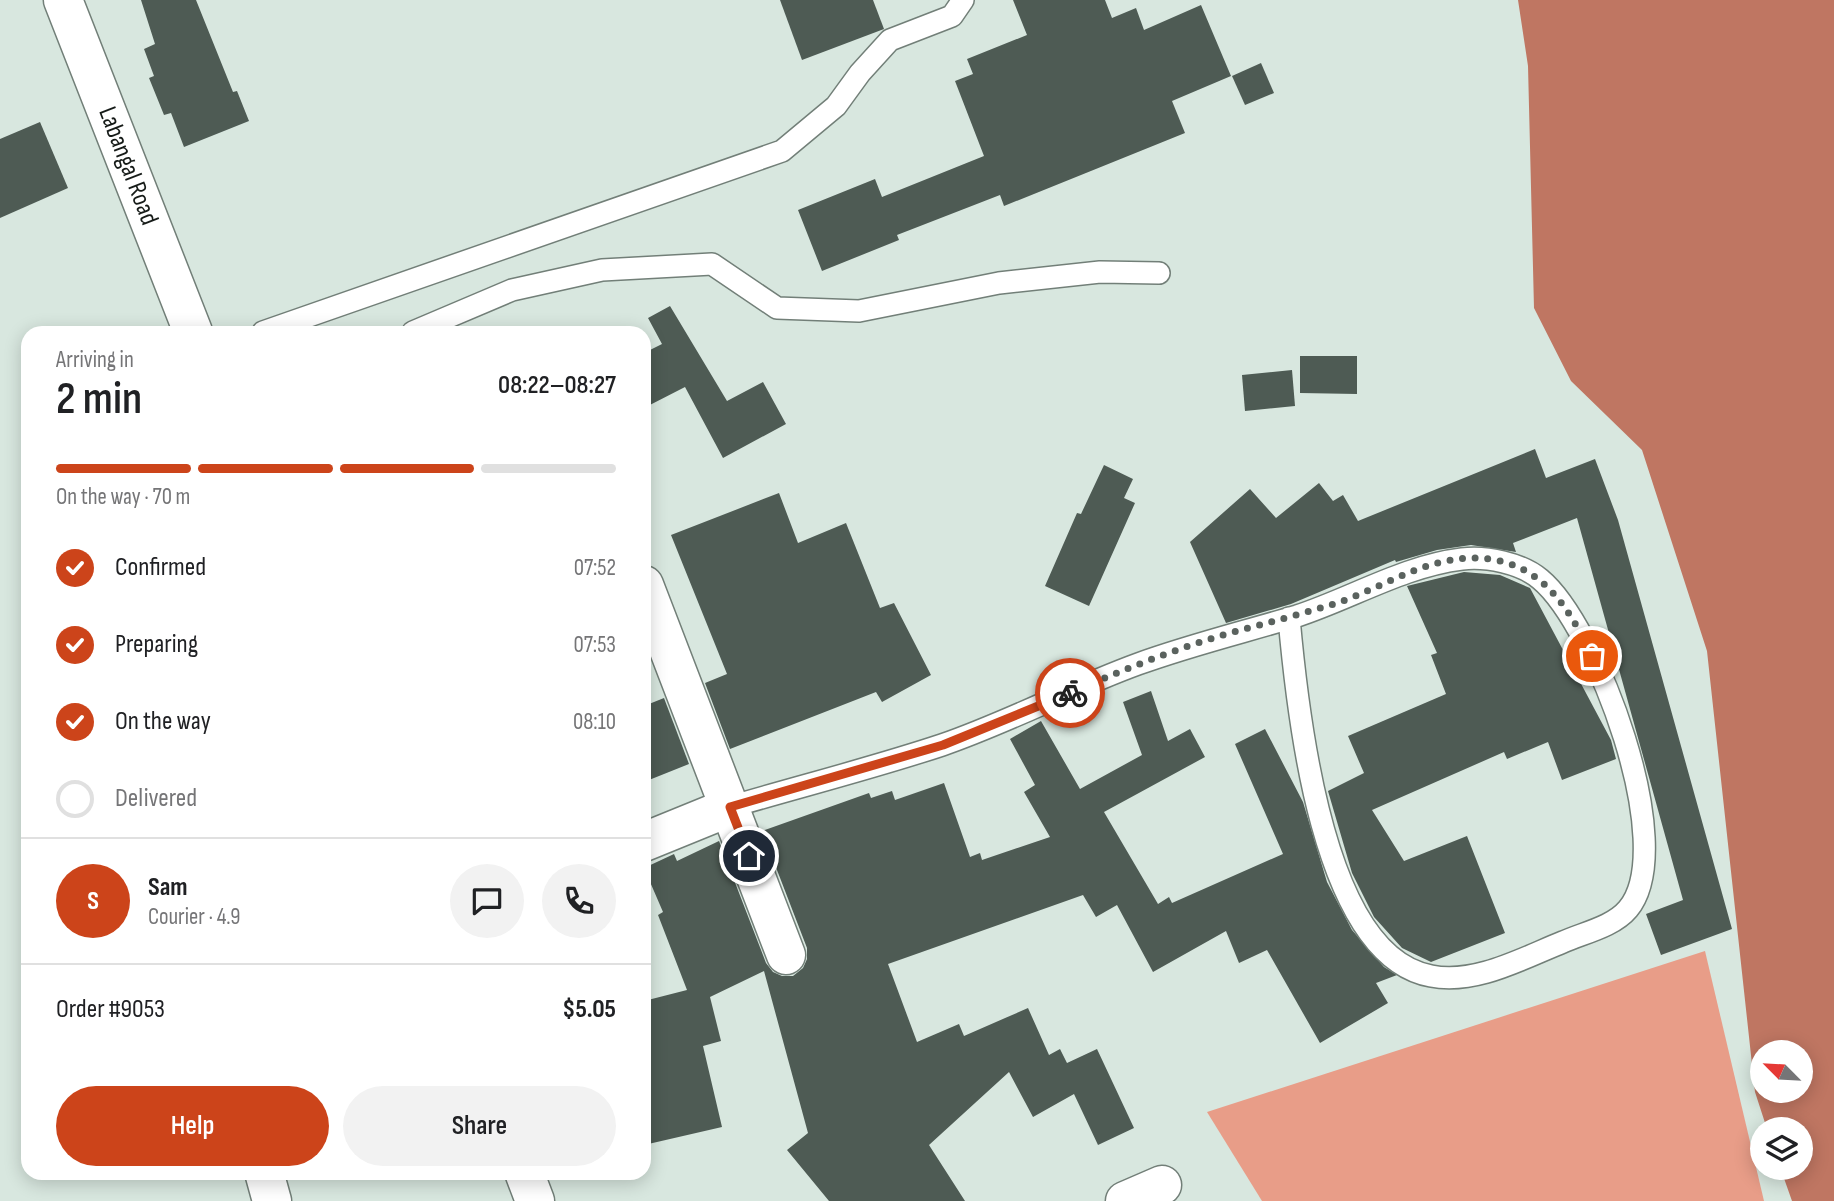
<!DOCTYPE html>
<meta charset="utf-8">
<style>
:root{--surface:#fff;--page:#f2f2f2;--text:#202124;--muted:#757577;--line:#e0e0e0;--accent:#cc441a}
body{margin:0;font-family:"Sofia Sans Condensed",sans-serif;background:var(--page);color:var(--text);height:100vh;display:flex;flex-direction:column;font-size:26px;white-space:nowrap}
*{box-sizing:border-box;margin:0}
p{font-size:23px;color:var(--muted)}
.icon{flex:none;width:38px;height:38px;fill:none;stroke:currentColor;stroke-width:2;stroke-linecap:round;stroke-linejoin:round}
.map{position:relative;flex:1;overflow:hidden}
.details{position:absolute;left:21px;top:326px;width:630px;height:854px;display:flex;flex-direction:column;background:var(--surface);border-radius:21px;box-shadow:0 4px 18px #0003}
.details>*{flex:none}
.needle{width:46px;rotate:294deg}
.controls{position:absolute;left:1750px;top:1040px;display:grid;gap:14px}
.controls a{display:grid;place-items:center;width:63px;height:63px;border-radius:50%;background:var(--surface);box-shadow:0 4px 18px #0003;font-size:35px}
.pin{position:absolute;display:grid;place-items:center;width:60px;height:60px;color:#fff;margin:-30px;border:4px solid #fff;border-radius:50%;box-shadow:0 2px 7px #0007}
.courier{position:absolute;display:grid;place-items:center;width:70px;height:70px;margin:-35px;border:5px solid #cc441a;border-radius:50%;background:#fff;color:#222;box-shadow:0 2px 9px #0007}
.overview em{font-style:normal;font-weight:600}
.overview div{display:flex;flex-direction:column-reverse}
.overview{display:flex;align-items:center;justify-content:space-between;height:119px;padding:0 35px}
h1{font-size:46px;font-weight:600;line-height:52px}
.bar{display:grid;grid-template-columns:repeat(4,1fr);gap:10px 7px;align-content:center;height:84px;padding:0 35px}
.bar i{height:9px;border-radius:5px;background:var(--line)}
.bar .on{background:var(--accent)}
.bar p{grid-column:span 4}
.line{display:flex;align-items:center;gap:18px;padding:0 35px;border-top:2px solid var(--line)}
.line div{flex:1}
.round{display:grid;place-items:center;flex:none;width:74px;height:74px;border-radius:37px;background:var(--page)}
ol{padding:0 35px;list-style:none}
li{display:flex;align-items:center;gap:21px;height:77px}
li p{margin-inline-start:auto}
li .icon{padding:7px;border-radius:50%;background:var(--accent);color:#fff;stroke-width:4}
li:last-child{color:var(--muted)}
li i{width:38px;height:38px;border:4px solid var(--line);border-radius:50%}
.cta{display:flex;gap:14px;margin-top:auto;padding:14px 35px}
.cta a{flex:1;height:80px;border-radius:42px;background:var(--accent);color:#fff;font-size:28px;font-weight:600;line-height:80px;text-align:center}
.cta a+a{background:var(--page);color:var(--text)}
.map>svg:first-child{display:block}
.green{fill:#e89d88}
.water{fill:#bf7662;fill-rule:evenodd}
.building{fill:#4e5b54}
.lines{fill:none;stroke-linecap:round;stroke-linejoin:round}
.service-casing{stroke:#727f78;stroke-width:24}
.minor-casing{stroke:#727f78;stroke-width:41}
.secondary-casing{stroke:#727f78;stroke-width:41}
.service{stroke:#fff;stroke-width:21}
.minor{stroke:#fff;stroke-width:38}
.secondary{stroke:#fff;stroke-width:38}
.done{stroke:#5a625e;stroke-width:7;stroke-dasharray:0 12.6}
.route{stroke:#cc441a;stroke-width:9}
.labels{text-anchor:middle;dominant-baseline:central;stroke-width:7;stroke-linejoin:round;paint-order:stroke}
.street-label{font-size:26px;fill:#161b18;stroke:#fff}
</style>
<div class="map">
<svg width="1834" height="1201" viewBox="0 0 1834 1201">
<rect width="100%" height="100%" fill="#d8e7df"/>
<polygon class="green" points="1705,951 1764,1201 1262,1201 1207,1112"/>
<path class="water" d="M1518,0H1834V1201H1792L1780,1167H1801V1129H1767L1755,1092L1707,651L1642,450L1571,381L1534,308L1528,66ZM1762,1052H1801V1090H1762Z"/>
<g class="building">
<polygon points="141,0 196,0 233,92 237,91 249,121 184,147 171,113 164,115 149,78 154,76 144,49 155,44"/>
<polygon points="780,0 873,0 884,29 802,60"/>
<polygon points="1013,0 1105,0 1112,18 1136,8 1144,30 1201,5 1231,76 1172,101 1185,133 1004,206 1000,195 897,235 899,240 822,271 798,210 875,179 882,197 984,156 955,81 973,74 967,59 1027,35"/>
<polygon points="1261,63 1274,93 1245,105 1232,76"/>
<polygon points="40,122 68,188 0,218 0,139"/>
<polygon points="670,306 727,401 763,382 786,424 723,458 685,387 644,408 644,353 662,344 648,318"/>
<polygon points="1300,356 1357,356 1357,394 1300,393"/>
<polygon points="1292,370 1295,406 1245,411 1242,375"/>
<polygon points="1535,449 1546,478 1595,459 1618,520 1732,929 1661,955 1646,914 1683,900 1577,518 1513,543 1516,552 1471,545 1437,550 1396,562 1395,560 1291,604 1226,623 1190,542 1250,489 1276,518 1319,483 1333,501 1343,495 1358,521"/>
<polygon points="1104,465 1133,479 1124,498 1135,503 1089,606 1045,586 1077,513 1081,514"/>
<polygon points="779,493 798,543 846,523 880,608 894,603 931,675 882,702 876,692 730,749 705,683 727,674 671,535"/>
<polygon points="1464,572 1500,575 1530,588 1611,740 1616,759 1562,780 1548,742 1507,759 1504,752 1372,810 1404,861 1467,836 1505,933 1431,962 1402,948 1374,917 1352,873 1328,791 1364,773 1348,736 1446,694 1431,655 1437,653 1407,586"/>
<polygon points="1151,691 1168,741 1190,729 1205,757 1104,812 1158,904 1169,897 1172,903 1283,854 1235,744 1265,729 1303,802 1327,882 1352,930 1384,967 1397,975 1376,983 1388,1003 1320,1043 1267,950 1239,963 1226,931 1153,972 1117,905 1096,917 1083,895 888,964 917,1042 959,1024 964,1036 1028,1008 1049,1055 1060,1049 1067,1063 1097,1049 1134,1128 1098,1145 1074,1094 1033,1117 1009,1072 929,1145 965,1201 829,1201 787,1150 808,1133 764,971 710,997 721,1041 703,1046 722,1127 644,1145 644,1001 687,990 658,915 663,912 644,868 674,854 677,861 719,841 766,963 773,972 782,976 793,976 803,968 807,959 807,948 762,831 869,793 871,798 892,791 895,800 944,783 970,857 980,853 982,860 1050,837 1024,792 1035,785 1010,739 1041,721 1080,789 1142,755 1123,702"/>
<polygon points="664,698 689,764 644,782 644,706"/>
</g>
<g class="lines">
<g class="service-casing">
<g id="service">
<polyline points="263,332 782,151 836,106 860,73 890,40 952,16 963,0"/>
<polyline points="413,332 512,290 602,270 712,264 777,308 859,311 999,283 1100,272 1159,273"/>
<path d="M730,807C801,786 873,768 942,745C1009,722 1072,688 1138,664C1190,645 1244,632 1297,616C1352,598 1404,566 1462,559C1486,556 1521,563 1540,579C1596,625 1680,847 1628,909C1613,927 1583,933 1563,942C1523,958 1475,985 1431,976C1321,956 1297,708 1289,618"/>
</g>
</g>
<g class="minor-casing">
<g id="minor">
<polyline points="644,585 786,955"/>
<polyline points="644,842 730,807"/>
<polyline points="264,1172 272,1201"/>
<polyline points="1125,1201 1162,1185"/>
</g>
</g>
<g class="secondary-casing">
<g id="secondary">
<polyline points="63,0 193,332"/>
<polyline points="524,1172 535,1201"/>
</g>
</g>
<use href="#service" class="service"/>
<use href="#minor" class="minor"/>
<use href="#secondary" class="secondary"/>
</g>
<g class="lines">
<path class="done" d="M1070,693C1122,670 1175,649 1230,633C1266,623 1302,614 1337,603C1387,586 1433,552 1489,559C1544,566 1570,610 1592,656"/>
<polyline class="route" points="749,856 730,807 943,745 1070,693"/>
</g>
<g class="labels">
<g class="street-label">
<text transform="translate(128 166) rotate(69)">Labangal Road</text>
</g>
</g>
</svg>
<div class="controls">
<a><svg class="needle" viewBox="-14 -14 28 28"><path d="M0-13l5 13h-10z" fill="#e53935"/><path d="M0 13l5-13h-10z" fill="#757577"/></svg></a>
<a><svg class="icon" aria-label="layers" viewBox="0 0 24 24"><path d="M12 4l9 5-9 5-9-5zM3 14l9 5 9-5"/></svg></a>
</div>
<div class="pin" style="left:1592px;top:656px;background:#ea580c"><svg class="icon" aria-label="bag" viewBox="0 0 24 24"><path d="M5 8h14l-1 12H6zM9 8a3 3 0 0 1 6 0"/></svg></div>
<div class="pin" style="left:749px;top:856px;background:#1f2937"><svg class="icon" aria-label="home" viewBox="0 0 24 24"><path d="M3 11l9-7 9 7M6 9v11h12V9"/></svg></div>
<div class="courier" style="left:1070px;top:693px"><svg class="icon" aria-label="bike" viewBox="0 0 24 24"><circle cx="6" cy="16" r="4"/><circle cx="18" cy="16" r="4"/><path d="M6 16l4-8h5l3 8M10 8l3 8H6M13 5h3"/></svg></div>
<section class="details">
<div class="overview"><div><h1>2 min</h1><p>Arriving in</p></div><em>08:22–08:27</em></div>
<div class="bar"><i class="on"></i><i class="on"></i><i class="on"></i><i></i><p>On the way · 70 m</p></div>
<ol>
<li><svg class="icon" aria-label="check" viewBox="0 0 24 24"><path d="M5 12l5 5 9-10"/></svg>Confirmed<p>07:52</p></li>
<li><svg class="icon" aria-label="check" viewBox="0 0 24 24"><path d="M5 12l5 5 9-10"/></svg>Preparing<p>07:53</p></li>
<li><svg class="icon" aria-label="check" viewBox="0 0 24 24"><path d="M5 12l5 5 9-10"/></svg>On the way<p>08:10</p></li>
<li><i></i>Delivered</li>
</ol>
<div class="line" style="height:126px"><b class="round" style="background:var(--accent);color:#fff">S</b><div><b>Sam</b><p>Courier · 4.9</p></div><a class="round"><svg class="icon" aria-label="chat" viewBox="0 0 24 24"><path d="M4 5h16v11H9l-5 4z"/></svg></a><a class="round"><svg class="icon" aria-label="phone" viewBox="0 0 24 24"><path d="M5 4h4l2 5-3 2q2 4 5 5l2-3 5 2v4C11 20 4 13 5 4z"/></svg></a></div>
<div class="line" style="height:91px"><div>Order #9053</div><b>$5.05</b></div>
<div class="cta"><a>Help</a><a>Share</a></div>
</section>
</div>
